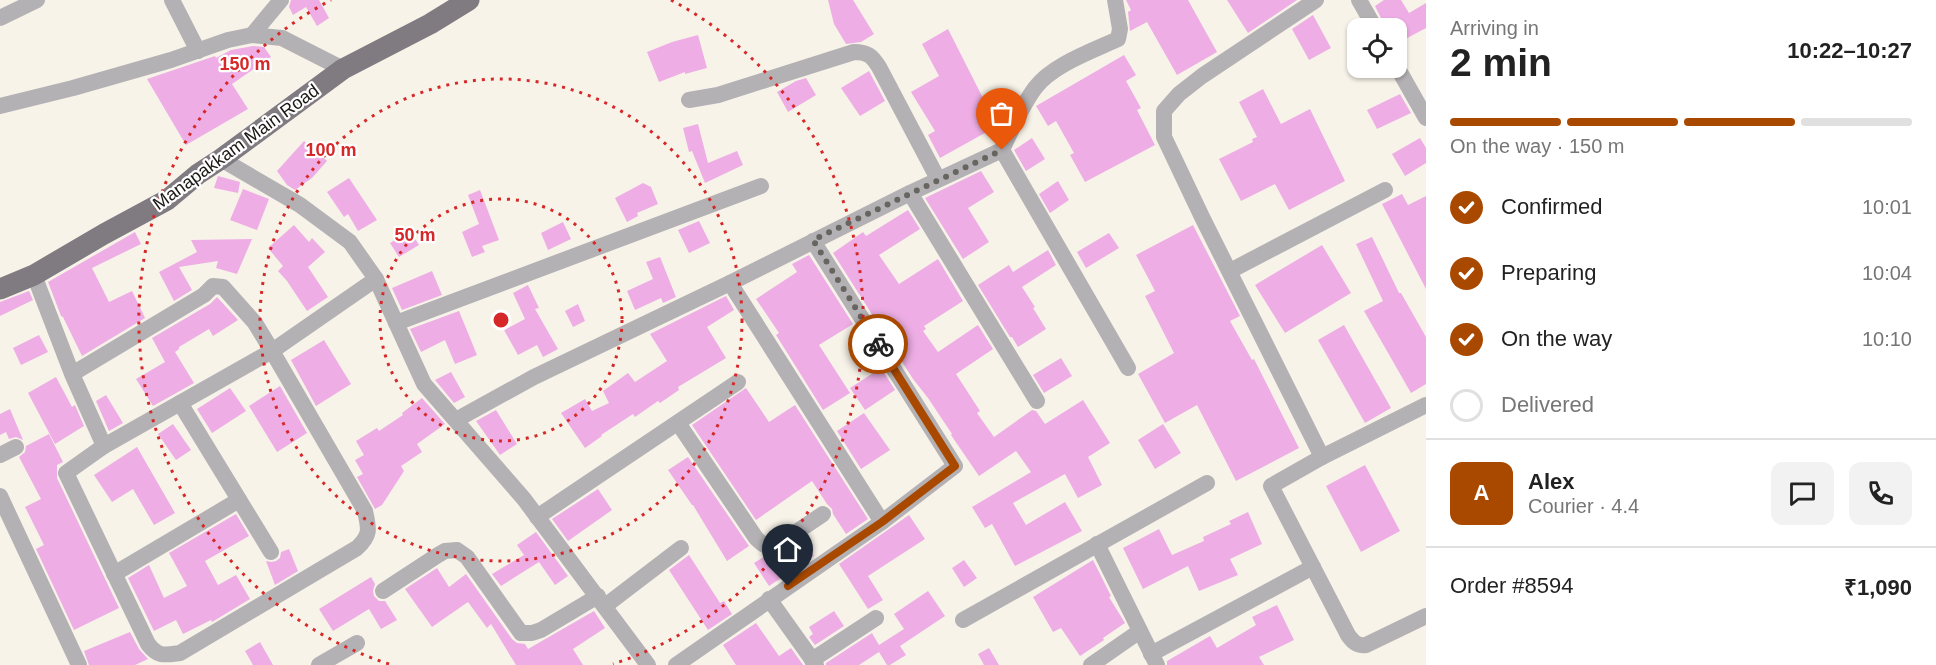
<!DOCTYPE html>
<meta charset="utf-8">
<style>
:root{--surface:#fff;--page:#f2f2f2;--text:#222;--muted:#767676;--line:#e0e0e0;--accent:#a94900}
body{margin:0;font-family:Arial,sans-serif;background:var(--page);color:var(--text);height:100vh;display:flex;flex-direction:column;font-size:22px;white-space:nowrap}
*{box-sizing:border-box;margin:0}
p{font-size:20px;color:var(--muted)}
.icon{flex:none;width:33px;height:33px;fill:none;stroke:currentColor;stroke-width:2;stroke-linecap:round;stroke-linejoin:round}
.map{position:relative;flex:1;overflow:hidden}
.details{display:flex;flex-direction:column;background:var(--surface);width:510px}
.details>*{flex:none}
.tools{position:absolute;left:1347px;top:18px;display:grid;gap:12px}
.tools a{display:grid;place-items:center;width:60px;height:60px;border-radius:12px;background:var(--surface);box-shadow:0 2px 4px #0004;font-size:30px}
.pin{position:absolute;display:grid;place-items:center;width:51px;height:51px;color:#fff;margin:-62px -26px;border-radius:50% 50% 50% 0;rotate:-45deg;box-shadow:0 0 6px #0007}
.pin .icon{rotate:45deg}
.courier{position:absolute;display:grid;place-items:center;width:60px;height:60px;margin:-30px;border:4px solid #a94900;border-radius:50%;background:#fff;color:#222;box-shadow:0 2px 8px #0007}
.summary em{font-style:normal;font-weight:700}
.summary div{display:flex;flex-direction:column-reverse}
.summary{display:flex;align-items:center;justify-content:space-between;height:102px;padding:0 24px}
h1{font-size:39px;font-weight:700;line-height:45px}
.bar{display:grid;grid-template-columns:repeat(4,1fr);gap:9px 6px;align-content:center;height:72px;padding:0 24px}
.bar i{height:8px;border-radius:4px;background:var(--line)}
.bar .on{background:var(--accent)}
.bar p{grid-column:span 4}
.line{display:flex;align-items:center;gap:15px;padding:0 24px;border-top:2px solid var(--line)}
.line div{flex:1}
.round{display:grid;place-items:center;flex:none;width:63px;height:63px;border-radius:12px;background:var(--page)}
ol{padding:0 24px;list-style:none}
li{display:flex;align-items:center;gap:18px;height:66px}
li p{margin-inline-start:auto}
li .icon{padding:6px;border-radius:50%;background:var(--accent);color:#fff;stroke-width:4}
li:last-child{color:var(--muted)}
li i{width:33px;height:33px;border:3px solid var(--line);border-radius:50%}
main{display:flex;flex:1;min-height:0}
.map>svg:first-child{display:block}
.building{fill:#eeaee5}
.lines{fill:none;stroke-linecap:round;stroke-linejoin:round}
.minor{stroke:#b4b1b5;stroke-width:16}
.major{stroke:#807a81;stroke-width:21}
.done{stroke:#686560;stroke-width:6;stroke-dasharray:0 10.8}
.route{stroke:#a94900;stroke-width:8}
.ring{fill:none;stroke:#d62828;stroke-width:3;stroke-dasharray:3 6}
.labels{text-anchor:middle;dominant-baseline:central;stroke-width:4.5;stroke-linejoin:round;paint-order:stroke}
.street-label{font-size:18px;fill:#1b1916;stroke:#fff}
.centre{fill:#d62828;stroke:#fff;stroke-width:3}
.ring-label{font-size:18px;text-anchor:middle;font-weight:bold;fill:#d62828;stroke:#fff;stroke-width:4.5;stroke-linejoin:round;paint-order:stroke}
</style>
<main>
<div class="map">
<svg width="1426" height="665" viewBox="0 0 1426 665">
<rect width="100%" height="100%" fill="#f7f3e9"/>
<g class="building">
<polygon points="291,0 319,0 329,18 317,26 306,7 293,15 289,7"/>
<polygon points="828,0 853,0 874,34 861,42 846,44 834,24"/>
<polygon points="1126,0 1188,0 1217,52 1177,75 1147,22 1130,31 1128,12 1131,10"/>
<polygon points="1227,0 1297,0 1248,33"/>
<polygon points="1384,0 1401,0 1409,13 1426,3 1426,28 1396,44 1396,28 1386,28 1375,6"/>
<polygon points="1313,15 1331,48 1309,60 1292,29"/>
<polygon points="948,29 985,102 988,100 1001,124 940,158 928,135 935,131 911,92 939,76 922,44"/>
<polygon points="698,35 707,68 685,74 685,72 659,82 647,52 672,42"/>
<polygon points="253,46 264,47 271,57 232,84 248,109 186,145 147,79 215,56 216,58 231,50"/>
<polygon points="1124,55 1136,75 1126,81 1141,108 1137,110 1155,145 1085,182 1070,155 1074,153 1056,121 1048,126 1036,106"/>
<polygon points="869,71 885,101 860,116 841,88"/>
<polygon points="806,78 816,95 788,112 777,92 796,81"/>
<polygon points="1263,89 1281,124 1310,109 1345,181 1289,210 1275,184 1241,201 1219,159 1253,142 1252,139 1257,137 1239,102"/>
<polygon points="1400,94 1411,113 1377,129 1367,110"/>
<polygon points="698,124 708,163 737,151 743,165 705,183 692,151 689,152 683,128"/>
<polygon points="1032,138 1045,159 1026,171 1014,150"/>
<polygon points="1420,138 1426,148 1426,163 1405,176 1392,154"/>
<polygon points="304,141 327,161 312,178 295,190 287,185 277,171"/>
<polygon points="981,171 994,192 968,208 989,242 963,259 925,198"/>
<polygon points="218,176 240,182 238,193 214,188"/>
<polygon points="349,178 377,220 358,231 348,214 344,217 327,192"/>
<polygon points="1058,181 1069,200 1050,213 1039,194"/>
<polygon points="643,183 651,187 658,204 637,213 638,216 627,222 615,198"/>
<polygon points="243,189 269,199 257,230 230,220"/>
<polygon points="480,190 499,240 482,246 485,252 472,257 462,232 479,224 468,195"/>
<polygon points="1402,194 1408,205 1426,196 1426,289 1382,204"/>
<polygon points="908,210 920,229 879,255 899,284 938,259 963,301 924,326 926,329 923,331 938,352 978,325 993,349 956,374 980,411 977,413 994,437 1032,410 1036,411 1045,424 1083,400 1110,443 1088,457 1102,485 1078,498 1065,474 1013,503 1026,525 1065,502 1082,531 1015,566 992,524 985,528 972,507 1031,472 1016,451 979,476 951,435 952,434 928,398 913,379 833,253 863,232 866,236"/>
<polygon points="699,221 710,243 689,253 678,230"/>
<polygon points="563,222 571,239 548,250 541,233"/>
<polygon points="294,225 309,242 312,238 325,252 308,267 328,297 307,311 287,281 278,271 283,266 268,248"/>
<polygon points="1193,225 1240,316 1230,321 1252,360 1254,359 1299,448 1236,481 1197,405 1165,423 1138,374 1174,353 1145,296 1155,291 1136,255"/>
<polygon points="410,231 419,245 399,257 390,243"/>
<polygon points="135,232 141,244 92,268 109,302 132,291 145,318 82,356 63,317 61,316 48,282"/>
<polygon points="1109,233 1119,248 1086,268 1077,252"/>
<polygon points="1372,237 1399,293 1401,293 1426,337 1426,384 1411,393 1364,311 1383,301 1356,244"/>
<polygon points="252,239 237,274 216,268 218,261 179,267 192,290 174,301 159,272 197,252 191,240"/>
<polygon points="1322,245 1351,293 1285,333 1255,285"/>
<polygon points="1048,250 1056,265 1022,287 1035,307 1033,308 1046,329 1018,347 1012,337 1010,337 978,285 1009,265 1013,272"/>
<polygon points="809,255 853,324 819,345 850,393 823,410 776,335 779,333 756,299 797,272 792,264"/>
<polygon points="660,257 676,297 663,303 661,298 635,310 627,291 653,279 646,262"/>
<polygon points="432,271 442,295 402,310 392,288"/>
<polygon points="528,285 539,308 535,309 558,349 543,357 537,345 518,355 504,330 525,319 513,293"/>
<polygon points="29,291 33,300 0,316 0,302"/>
<polygon points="726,296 734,310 707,327 726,358 678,387 679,390 660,403 658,401 635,417 633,414 601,435 602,436 585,448 561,413 585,399 592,411 609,403 603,391 628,373 635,382 667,361 650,334"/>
<polygon points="217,297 238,320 213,336 209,329 179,347 179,349 175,352 194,383 153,406 136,379 165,362 152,338 210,304"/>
<polygon points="578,304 585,321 573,327 565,311"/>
<polygon points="459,311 477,355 455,364 445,340 421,352 410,329"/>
<polygon points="1344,325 1391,408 1365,423 1318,340"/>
<polygon points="39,335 48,352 21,365 13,348"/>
<polygon points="324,340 351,384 316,406 291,360"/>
<polygon points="1061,358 1072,376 1044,393 1033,375"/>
<polygon points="881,368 895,390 865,410 850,388"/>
<polygon points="451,372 465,397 454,403 435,380"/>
<polygon points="56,377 72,407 75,405 84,426 55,444 28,393"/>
<polygon points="280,386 307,433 277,452 249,406"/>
<polygon points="230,388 246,411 212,433 197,409"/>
<polygon points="746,388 769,422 795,405 868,519 846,534 833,514 832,509 827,504 812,481 756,520 692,425"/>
<polygon points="106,395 123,423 109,431 96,401"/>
<polygon points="422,398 445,424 417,444 422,452 401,466 404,471 382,505 375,509 357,477 363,474 355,460 364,455 356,441 377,428 379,431 403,415 402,413"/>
<polygon points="10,409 23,440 16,437 9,439 6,432 0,435 0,414"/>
<polygon points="496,410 517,444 500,455 476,421"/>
<polygon points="864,413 890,450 861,469 837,431"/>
<polygon points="173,424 191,450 176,460 158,434"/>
<polygon points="1163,424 1181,453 1155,469 1138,440"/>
<polygon points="49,434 63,462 57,465 57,478 119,608 74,630 36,549 44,545 25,507 41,499 19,457 25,452 26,446"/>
<polygon points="137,447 175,513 154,525 133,489 112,502 94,475"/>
<polygon points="688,457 749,546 727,561 693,505 692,505 668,470"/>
<polygon points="1365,465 1400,531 1361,552 1326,486"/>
<polygon points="598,489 612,510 568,541 552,519"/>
<polygon points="1248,512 1262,544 1230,559 1238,575 1199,591 1188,566 1143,589 1123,548 1159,529 1172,555 1204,541 1203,537 1231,524 1229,521"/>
<polygon points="236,514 249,536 205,561 218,585 236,575 250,599 212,622 211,620 183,634 176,620 154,631 128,578 149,565 164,598 187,586 169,553"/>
<polygon points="909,515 925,539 868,576 883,600 868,609 839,564"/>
<polygon points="536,532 568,576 555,585 539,562 501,586 492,574 524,555 517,545"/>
<polygon points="803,540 814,556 769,586 754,563 765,556 775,556 783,554"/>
<polygon points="289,549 298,571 275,585 266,561 271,562 276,561 280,558 281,552"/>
<polygon points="689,555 720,603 724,601 732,614 708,630 669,570"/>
<polygon points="964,560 977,578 964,587 952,568"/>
<polygon points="1093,560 1111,596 1109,597 1125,623 1103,638 1104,640 1080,656 1061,628 1053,632 1033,597"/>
<polygon points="437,568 449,587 466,574 512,639 517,643 525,644 528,649 594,611 605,628 573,649 583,665 516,665 491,624 487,628 468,602 432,627 405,589"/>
<polygon points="371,577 375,584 373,591 374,596 379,601 385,601 397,620 381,629 369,609 333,631 319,609"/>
<polygon points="928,591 945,616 900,646 906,655 890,665 887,665 879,652 859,665 826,665 826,663 872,633 879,645 904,629 894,614"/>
<polygon points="1277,605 1294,640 1259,657 1264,665 1167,665 1167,661 1210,636 1217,648 1256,625 1252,617"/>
<polygon points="834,611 844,626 815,645 809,637 813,634 809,627"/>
<polygon points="756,623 779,656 791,648 803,665 736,665 723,645"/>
<polygon points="130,632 139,649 148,659 135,665 89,665 84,651"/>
<polygon points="260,642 273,665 253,665 245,651"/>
<polygon points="989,648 999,665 984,665 978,654"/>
</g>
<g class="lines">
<g class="minor">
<polyline points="172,0 198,51"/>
<polyline points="1316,0 1202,76 1179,94 1164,111 1164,137 1202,217 1322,457"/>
<polyline points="1359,0 1375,28"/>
<polyline points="0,18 37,0"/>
<polyline points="252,35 281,0"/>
<polyline points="1396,65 1426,118"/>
<path d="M689,100L718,95L854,52C868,52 872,56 879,67L938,179"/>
<polyline points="0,106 73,88 171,60 228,40 252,35 282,38 343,69"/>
<path d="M1002,150C1012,129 1021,107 1035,88C1052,65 1092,51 1118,39L1120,29L1115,0"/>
<polyline points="910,193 1037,401"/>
<polyline points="1230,271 1385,190"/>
<polyline points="34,275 72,374 104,446 272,351 255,323 223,287 213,286 204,295 72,374"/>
<polyline points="376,279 424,384 524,499 648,665"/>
<polyline points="730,283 882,522"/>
<polyline points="396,323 761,186"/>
<polyline points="180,403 271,552"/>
<path d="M1426,405L1322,457L1271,486L1348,635C1353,642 1357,646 1366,645L1426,616"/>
<polyline points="456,420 534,377 730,283 910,193 1002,150 1128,368"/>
<path d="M678,423L756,538C763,545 767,548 777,545L823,514"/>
<path d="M104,446L66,473L148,644C158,657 164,655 180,653L357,548C371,535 369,529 365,511L272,351L376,279L350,242L300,205L221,159"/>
<polyline points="0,455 16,447"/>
<polyline points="0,496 79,665"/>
<polyline points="537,517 738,382"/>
<polyline points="1097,544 1157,665"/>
<polyline points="114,574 239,500"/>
<polyline points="383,591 438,555 445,551 457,550 467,557 521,633 532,633 541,630 598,596"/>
<polyline points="769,599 816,665"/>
<polyline points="605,606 681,548"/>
<polyline points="963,620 1207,483"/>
<polyline points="1151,654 1313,567"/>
<polyline points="812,660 876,618"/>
<polyline points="319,665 357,643"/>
<polyline points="676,665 882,522 955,466 813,241"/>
<polyline points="1091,665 1140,631"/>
</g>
<polyline class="major" points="0,289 34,275 104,234 167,200 198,174 221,159 343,69 430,24 469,0"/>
</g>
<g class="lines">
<polyline class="done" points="878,344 813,240 1002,150"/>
<polyline class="route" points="788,586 882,522 955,466 878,344"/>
</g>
<g class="ring">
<circle cx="501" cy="320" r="121"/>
<circle cx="501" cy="320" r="241"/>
<path d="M389 664A362 362 0 0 1 331 0M671 0A362 362 0 0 1 613 664"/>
</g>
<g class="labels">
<g class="street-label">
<text transform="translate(236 147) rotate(-36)">Manapakkam Main Road</text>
</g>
</g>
<circle cx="501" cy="320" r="9" class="centre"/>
<g class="ring-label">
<text x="245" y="70">150 m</text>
<text x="331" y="156">100 m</text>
<text x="415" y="241">50 m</text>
</g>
</svg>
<div class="tools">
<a><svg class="icon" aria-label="locate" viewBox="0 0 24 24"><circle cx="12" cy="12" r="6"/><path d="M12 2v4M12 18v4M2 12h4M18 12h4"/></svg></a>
</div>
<div class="pin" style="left:1002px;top:150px;background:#ea580c"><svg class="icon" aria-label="bag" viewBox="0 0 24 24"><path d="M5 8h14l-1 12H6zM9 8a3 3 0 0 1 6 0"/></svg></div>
<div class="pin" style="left:788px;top:586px;background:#1f2937"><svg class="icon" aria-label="home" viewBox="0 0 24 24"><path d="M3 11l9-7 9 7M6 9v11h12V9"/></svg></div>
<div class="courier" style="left:878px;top:344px"><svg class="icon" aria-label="bike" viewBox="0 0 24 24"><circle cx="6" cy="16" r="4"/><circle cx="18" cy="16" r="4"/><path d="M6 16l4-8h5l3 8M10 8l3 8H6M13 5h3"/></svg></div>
</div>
<section class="details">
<div class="summary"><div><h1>2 min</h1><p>Arriving in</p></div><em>10:22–10:27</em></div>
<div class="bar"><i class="on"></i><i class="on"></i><i class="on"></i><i></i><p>On the way · 150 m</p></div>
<ol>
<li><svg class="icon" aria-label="check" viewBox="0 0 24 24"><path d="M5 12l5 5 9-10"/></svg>Confirmed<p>10:01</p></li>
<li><svg class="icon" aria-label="check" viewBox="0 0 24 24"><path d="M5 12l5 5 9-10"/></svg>Preparing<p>10:04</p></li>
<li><svg class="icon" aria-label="check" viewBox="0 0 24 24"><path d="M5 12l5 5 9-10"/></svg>On the way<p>10:10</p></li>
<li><i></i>Delivered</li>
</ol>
<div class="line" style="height:108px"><b class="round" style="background:var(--accent);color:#fff">A</b><div><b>Alex</b><p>Courier · 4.4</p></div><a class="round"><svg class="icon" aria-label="chat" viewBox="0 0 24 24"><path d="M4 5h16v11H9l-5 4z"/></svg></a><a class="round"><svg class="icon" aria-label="phone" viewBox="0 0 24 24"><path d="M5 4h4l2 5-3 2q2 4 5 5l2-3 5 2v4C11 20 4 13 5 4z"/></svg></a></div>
<div class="line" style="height:78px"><div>Order #8594</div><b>₹1,090</b></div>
</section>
</main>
